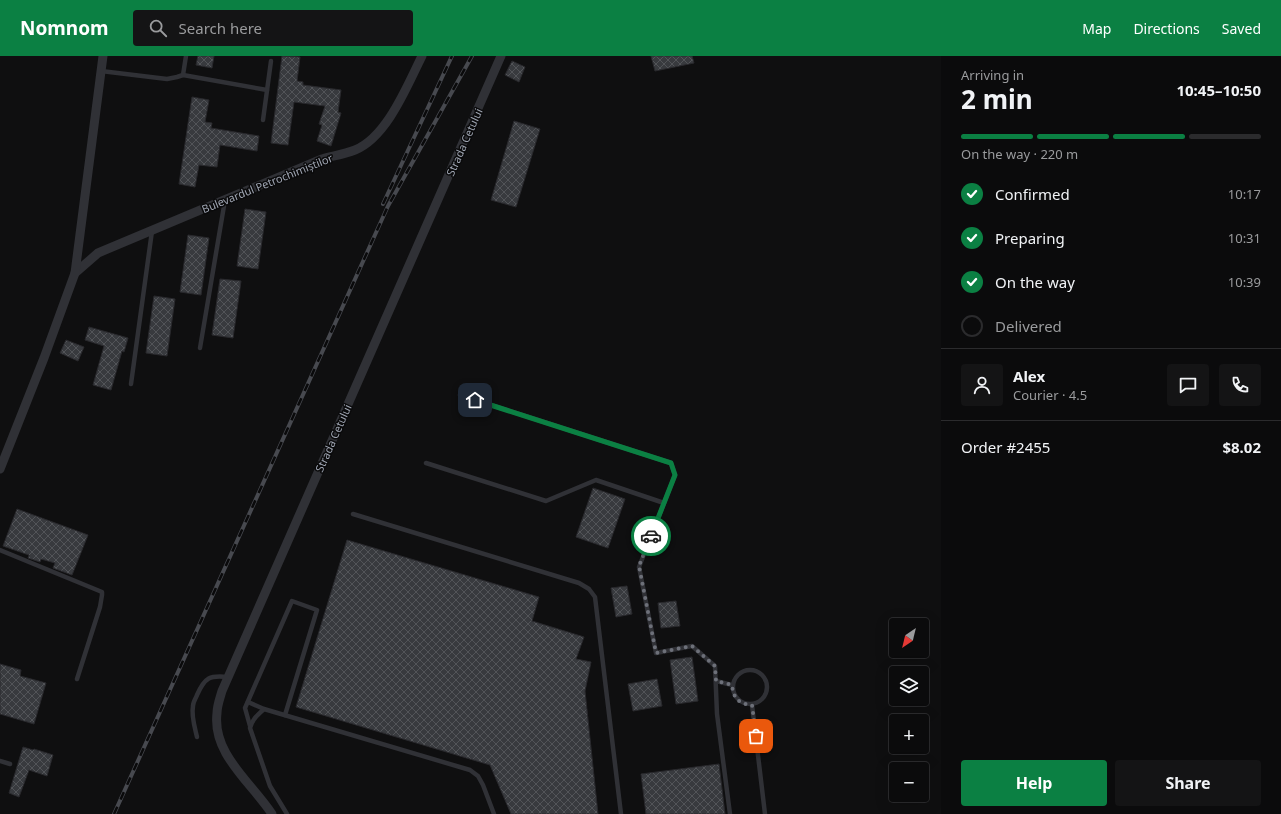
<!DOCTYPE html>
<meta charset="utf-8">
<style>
:root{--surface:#0b0b0c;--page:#141415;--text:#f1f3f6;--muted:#9a9b9d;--line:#2b2b2d;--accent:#0b8043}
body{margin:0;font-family:"Noto Sans",sans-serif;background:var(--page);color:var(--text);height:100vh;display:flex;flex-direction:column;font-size:15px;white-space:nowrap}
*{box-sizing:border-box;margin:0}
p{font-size:13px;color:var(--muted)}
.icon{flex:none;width:22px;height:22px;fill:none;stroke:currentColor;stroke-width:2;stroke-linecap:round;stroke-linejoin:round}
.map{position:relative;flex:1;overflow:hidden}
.panel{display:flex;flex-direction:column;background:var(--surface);width:340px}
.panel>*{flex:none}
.needle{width:26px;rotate:215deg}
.buttons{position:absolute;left:889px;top:562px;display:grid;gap:8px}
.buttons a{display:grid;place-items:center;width:40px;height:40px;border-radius:4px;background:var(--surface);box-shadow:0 4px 16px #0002,0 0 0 1px var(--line);font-size:20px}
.pin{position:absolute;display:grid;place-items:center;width:34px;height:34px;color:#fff;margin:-17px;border-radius:8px;box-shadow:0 2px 6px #0006}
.courier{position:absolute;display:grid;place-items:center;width:40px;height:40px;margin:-20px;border:3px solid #0b8043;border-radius:50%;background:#fff;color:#222;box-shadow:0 1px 5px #0007}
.summary em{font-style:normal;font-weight:700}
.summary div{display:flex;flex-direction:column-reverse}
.summary{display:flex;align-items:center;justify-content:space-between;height:68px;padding:0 20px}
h1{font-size:26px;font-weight:700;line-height:30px}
.bar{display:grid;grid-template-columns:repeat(4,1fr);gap:6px 4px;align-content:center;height:48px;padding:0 20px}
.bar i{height:5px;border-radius:3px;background:var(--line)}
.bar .selected{background:var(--accent)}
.bar p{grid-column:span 4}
.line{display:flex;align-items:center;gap:10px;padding:0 20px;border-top:1px solid var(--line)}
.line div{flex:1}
.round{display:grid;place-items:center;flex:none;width:42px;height:42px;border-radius:4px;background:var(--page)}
ol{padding:0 20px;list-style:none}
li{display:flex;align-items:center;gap:12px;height:44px}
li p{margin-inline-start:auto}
li .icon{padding:4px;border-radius:50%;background:var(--accent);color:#fff;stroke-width:4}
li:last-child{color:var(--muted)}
li i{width:22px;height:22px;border:2px solid var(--line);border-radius:50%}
.action{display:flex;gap:8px;margin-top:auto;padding:8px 20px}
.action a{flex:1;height:46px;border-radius:4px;background:var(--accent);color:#fff;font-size:16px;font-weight:700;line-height:46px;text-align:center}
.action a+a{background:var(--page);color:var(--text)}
header{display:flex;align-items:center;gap:24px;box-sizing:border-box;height:56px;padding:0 20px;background:var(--accent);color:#fff}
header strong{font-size:19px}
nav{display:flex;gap:22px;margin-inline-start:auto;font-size:14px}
.search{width:280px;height:36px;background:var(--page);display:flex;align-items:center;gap:10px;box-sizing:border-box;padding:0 14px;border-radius:4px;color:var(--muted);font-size:15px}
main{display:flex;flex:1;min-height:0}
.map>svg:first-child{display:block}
.building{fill:url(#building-cross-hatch);stroke:#29292d}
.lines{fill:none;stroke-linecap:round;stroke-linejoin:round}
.lane{stroke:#303136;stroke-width:4.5}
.street{stroke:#303136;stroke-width:9}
.rail-casing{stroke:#47494f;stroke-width:4}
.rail{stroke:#0a0a0b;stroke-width:2.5;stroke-dasharray:8;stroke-linecap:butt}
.done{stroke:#6d7079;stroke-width:4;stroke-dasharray:0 7.2}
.route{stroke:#0b8043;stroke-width:5}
.labels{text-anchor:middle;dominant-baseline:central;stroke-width:3;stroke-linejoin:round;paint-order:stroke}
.street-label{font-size:11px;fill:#9fa5b2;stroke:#0a0a0b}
</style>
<header>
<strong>Nomnom</strong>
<div class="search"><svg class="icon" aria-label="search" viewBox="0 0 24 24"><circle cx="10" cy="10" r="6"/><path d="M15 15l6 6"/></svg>Search here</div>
<nav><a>Map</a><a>Directions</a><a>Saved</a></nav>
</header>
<main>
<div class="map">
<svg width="941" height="758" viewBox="0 0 941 758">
<defs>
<pattern id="building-cross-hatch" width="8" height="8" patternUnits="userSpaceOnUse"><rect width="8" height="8" fill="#383a3e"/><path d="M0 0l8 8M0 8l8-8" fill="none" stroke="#525458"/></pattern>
</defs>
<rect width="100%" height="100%" fill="#0f0f10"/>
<g class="building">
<polygon points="198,0 214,0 212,12 196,9"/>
<polygon points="282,0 300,1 297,25 303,26 303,29 341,34 338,56 341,57 331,90 317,85 322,69 319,68 325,50 294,46 288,89 271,87"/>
<polygon points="651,0 692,0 694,7 655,15"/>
<polygon points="512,5 525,11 519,26 505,19"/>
<polygon points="192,41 209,44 205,66 212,67 211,72 259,80 257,95 220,89 217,111 199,109 195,131 179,128"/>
<polygon points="514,65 540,73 516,151 491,144"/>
<polygon points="245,153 266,156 258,213 237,210"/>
<polygon points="188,179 209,182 201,239 180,236"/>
<polygon points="220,223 241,225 233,282 212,279"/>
<polygon points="154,240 175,243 167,300 146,297"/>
<polygon points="89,271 128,282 124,296 122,295 111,334 93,329 104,290 85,284"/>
<polygon points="66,284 84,291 78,305 60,297"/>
<polygon points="593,432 625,443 608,492 576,481"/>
<polygon points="17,453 88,479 72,519 53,512 55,507 41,503 40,506 28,502 29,499 3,490"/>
<polygon points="347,484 539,541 532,565 584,581 576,603 591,606 585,635 598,758 511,758 490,709 296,651"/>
<polygon points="627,530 632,558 616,561 611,532"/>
<polygon points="676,545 680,570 661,572 658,547"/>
<polygon points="692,601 698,645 676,648 670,604"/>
<polygon points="0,608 21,614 20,620 46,627 34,668 0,658"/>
<polygon points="657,623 662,650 633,655 628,628"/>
<polygon points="23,691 33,694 34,693 53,699 47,720 29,714 19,741 9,737"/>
<polygon points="719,708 725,758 646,758 641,718"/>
</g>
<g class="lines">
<g class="lane">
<polyline points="101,15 167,23 177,21 183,19 186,0"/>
<polyline points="183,19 267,34"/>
<polyline points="263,64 271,5"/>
<polyline points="200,292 225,144"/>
<polyline points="131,328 152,175"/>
<polyline points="460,339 671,407 675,419 639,511 656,597 692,590 715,610 717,658 730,758"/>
<polyline points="426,407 546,445 596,424 664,447"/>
<polyline points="353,458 579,527 589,533 595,541 621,758"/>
<polyline points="0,494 102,536 102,539 100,551 77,623"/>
<circle cx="750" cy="631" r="17"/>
<polyline points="716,625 732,629"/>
<polyline points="248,646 264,653"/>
<polyline points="752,649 765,758"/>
<polyline points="250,670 245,652 292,545 317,554 285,659"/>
<path d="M197,681C195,672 191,660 193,650C193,646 196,642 197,639C205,621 210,619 228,621"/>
<polyline points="0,705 10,708"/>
<path d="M287,758L270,730L250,672C252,663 258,659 264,653L470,714L478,720L483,729L494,758"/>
</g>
<g class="street">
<path d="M75,217L98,197L322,103C333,100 345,98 355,94C387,81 407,30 422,0"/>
<polyline points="0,413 44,302 75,217 103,0"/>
<path d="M272,758C251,726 212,698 217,657C217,650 220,642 222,635L501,0"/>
</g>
<g class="rail-casing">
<g id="rail">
<polyline points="383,148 452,0"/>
<polyline points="114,758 388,150 472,0"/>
</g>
</g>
<use href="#rail" class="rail"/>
</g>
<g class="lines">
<path class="done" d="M651,480L639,510L656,597L692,590L715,610L716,625L732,629C733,642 739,648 752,649L756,680"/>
<polyline class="route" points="475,344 671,407 675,419 651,480"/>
</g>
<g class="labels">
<g class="street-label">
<text transform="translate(464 86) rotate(-66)">Strada Cetului</text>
<text transform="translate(267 127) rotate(-22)">Bulevardul Petrochimiștilor</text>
<text transform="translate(333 382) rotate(-66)">Strada Cetului</text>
</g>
</g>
</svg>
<div class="buttons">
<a><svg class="needle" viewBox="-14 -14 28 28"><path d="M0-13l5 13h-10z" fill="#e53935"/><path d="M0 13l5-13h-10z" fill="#9a9b9d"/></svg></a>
<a><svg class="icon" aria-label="layers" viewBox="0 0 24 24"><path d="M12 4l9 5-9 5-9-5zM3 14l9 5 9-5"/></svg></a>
<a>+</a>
<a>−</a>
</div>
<div class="pin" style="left:756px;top:680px;background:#ea580c"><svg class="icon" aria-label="bag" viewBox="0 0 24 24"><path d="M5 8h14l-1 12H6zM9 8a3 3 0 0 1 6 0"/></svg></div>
<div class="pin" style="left:475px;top:344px;background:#1f2937"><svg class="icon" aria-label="home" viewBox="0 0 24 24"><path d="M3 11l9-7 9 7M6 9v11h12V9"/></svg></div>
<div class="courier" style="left:651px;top:480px"><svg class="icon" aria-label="car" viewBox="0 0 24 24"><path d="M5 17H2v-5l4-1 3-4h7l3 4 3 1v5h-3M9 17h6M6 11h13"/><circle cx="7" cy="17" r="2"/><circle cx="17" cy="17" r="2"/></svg></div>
</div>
<section class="panel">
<div class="summary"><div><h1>2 min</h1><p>Arriving in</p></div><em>10:45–10:50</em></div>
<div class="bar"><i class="selected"></i><i class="selected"></i><i class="selected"></i><i></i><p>On the way · 220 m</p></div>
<ol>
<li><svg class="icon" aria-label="check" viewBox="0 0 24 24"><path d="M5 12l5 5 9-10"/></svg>Confirmed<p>10:17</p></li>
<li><svg class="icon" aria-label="check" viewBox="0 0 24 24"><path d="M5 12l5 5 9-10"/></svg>Preparing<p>10:31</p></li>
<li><svg class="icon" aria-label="check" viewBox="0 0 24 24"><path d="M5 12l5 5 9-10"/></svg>On the way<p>10:39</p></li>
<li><i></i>Delivered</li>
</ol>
<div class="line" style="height:72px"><a class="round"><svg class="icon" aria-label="person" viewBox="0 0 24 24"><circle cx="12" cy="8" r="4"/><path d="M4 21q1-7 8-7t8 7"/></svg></a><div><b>Alex</b><p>Courier · 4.5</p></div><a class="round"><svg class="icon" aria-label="chat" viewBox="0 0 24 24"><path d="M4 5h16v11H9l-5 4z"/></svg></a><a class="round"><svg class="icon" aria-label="phone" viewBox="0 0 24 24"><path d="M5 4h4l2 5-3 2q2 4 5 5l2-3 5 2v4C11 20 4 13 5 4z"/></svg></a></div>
<div class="line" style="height:52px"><div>Order #2455</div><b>$8.02</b></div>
<div class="action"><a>Help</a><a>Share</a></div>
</section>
</main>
